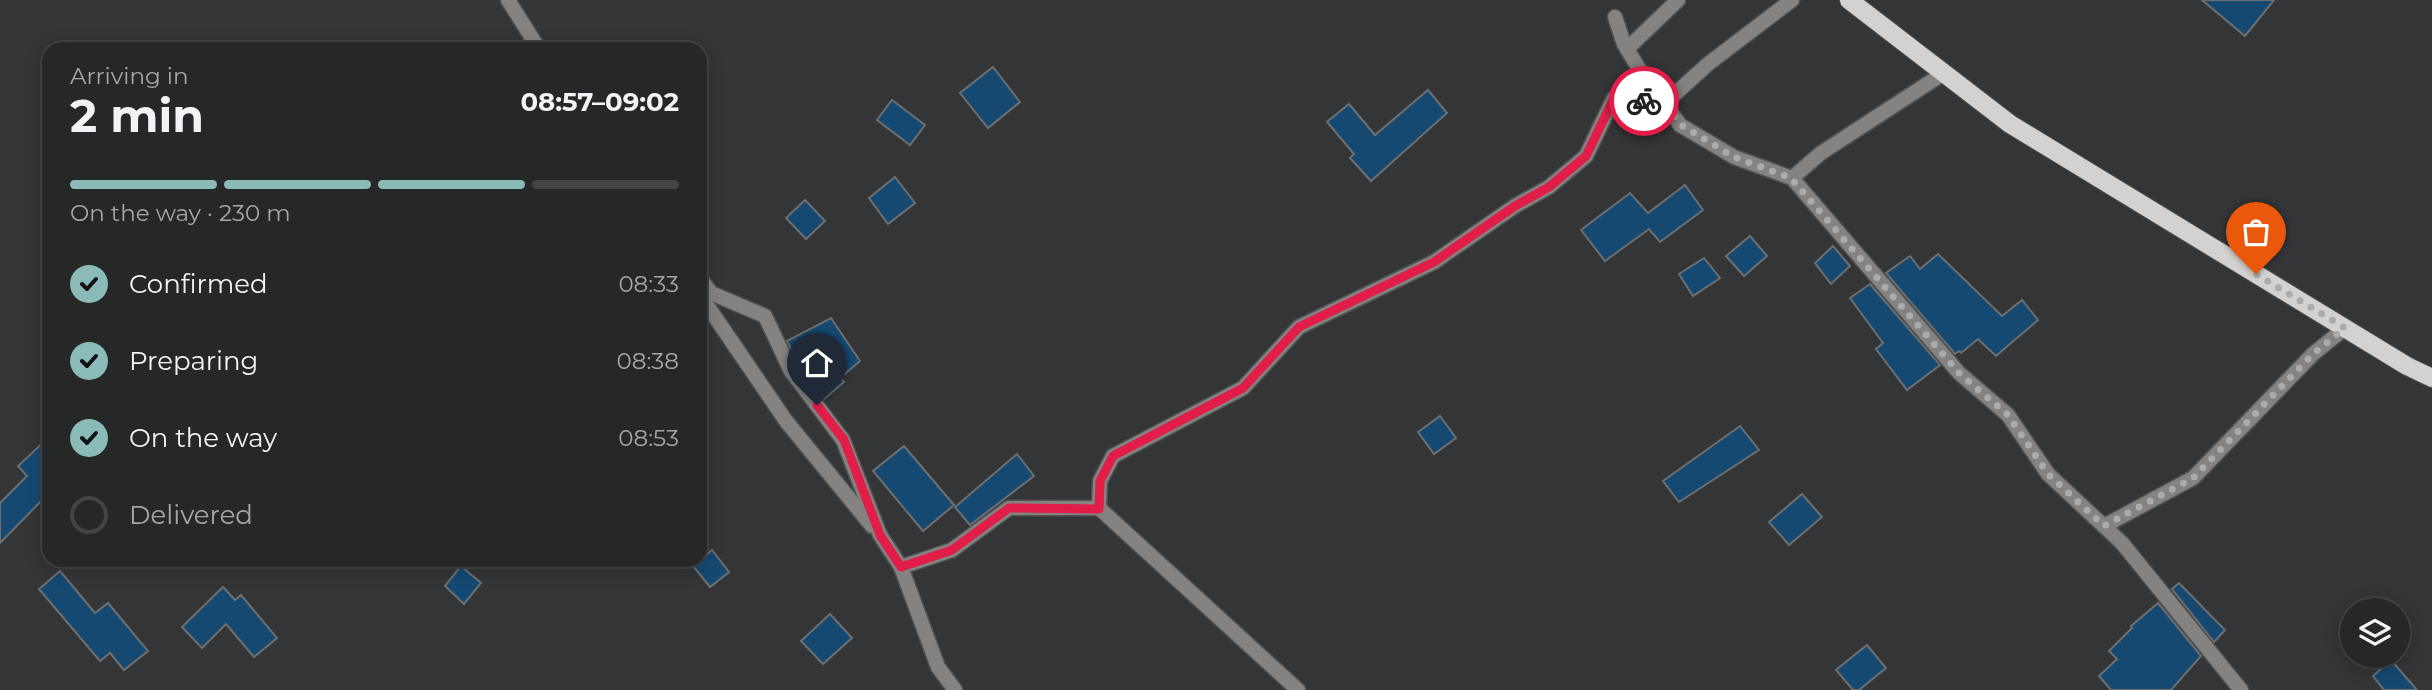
<!DOCTYPE html>
<meta charset="utf-8">
<style>
:root{--surface:#262828;--page:#323434;--text:#f1f3f6;--muted:#a4a6a8;--line:#424445;--accent:#8bbbb9}
body{margin:0;font-family:Montserrat,sans-serif;background:var(--page);color:var(--text);height:100vh;display:flex;flex-direction:column;font-size:26px;white-space:nowrap}
*{box-sizing:border-box;margin:0}
p{font-size:23px;color:var(--muted)}
.icon{flex:none;width:38px;height:38px;fill:none;stroke:currentColor;stroke-width:2;stroke-linecap:round;stroke-linejoin:round}
.map{position:relative;flex:1;overflow:hidden}
.side{position:absolute;left:42px;top:42px;width:665px;height:525px;display:flex;flex-direction:column;background:var(--surface);border-radius:21px;box-shadow:0 4px 18px #0003,0 0 0 2px var(--line)}
.side>*{flex:none}
.tools{position:absolute;left:2340px;top:598px;display:grid;gap:14px}
.tools a{display:grid;place-items:center;width:70px;height:70px;border-radius:50%;background:var(--surface);box-shadow:0 4px 18px #0003,0 0 0 2px var(--line);font-size:35px}
.pin{position:absolute;display:grid;place-items:center;width:60px;height:60px;color:#fff;margin:-72px -30px;border-radius:50% 50% 50% 0;rotate:-45deg;box-shadow:0 0 7px #0007}
.pin .icon{rotate:45deg}
.courier{position:absolute;display:grid;place-items:center;width:70px;height:70px;margin:-35px;border:5px solid #e11d48;border-radius:50%;background:#fff;color:#222;box-shadow:0 2px 9px #0007}
.head em{font-style:normal;font-weight:700}
.head div{display:flex;flex-direction:column-reverse}
.head{display:flex;align-items:center;justify-content:space-between;height:119px;padding:0 28px}
h1{font-size:46px;font-weight:700;line-height:52px}
.bar{display:grid;grid-template-columns:repeat(4,1fr);gap:10px 7px;align-content:center;height:84px;padding:0 28px}
.bar i{height:9px;border-radius:5px;background:var(--line)}
.bar .active{background:var(--accent)}
.bar p{grid-column:span 4}
ol{padding:0 28px;list-style:none}
li{display:flex;align-items:center;gap:21px;height:77px}
li p{margin-inline-start:auto}
li .icon{padding:7px;border-radius:50%;background:var(--accent);color:#111;stroke-width:4}
li:last-child{color:var(--muted)}
li i{width:38px;height:38px;border:4px solid var(--line);border-radius:50%}
.map>svg:first-child{display:block}
.building{fill:#154972;stroke:#6c6e70;stroke-width:2}
.lines{fill:none;stroke-linecap:round;stroke-linejoin:round}
.minor-casing{stroke:#505253;stroke-width:17}
.primary-casing{stroke:#505253;stroke-width:20}
.minor{stroke:#848382;stroke-width:14}
.primary{stroke:#d4d2d0;stroke-width:18}
.done{stroke:#aaabad;stroke-width:7;stroke-dasharray:0 12.6}
.route{stroke:#e11d48;stroke-width:9}
</style>
<div class="map">
<svg width="2432" height="690" viewBox="0 0 2432 690">
<rect width="100%" height="100%" fill="#333536"/>
<g class="building">
<polygon points="2202,0 2274,0 2245,36"/>
<polygon points="993,67 1020,102 988,128 960,93"/>
<polygon points="1428,90 1447,113 1371,181 1350,158 1354,154 1327,122 1349,104 1375,135"/>
<polygon points="892,100 925,125 910,145 877,120"/>
<polygon points="895,177 915,203 888,224 869,198"/>
<polygon points="1685,185 1703,210 1660,242 1649,229 1605,261 1581,230 1630,193 1648,213"/>
<polygon points="805,200 825,221 806,239 786,218"/>
<polygon points="1750,236 1767,256 1744,276 1726,256"/>
<polygon points="1833,246 1850,266 1831,284 1815,263"/>
<polygon points="1938,254 2002,316 2022,300 2038,320 1996,356 1978,339 1961,353 1959,351 1955,354 1886,273 1910,256 1920,269"/>
<polygon points="1704,258 1720,278 1693,296 1679,274"/>
<polygon points="1870,284 1940,365 1907,390 1876,349 1883,343 1850,298"/>
<polygon points="831,318 860,361 840,378 844,382 824,399 799,366 787,341"/>
<polygon points="1440,416 1456,438 1434,454 1418,432"/>
<polygon points="1740,426 1759,450 1679,502 1663,481"/>
<polygon points="49,437 49,500 46,496 0,543 0,503 27,476 18,466"/>
<polygon points="904,446 954,505 923,531 873,471"/>
<polygon points="1017,454 1034,476 970,525 955,507"/>
<polygon points="1802,494 1822,517 1789,545 1769,522"/>
<polygon points="712,550 729,572 710,587 693,566"/>
<polygon points="461,566 481,583 464,604 445,586"/>
<polygon points="60,571 95,613 108,603 148,651 124,670 110,653 100,661 39,589"/>
<polygon points="2179,583 2225,630 2214,642 2172,589"/>
<polygon points="223,587 235,600 241,595 277,638 254,657 226,624 202,648 182,627"/>
<polygon points="2158,603 2201,656 2171,690 2111,690 2099,676 2117,659 2109,651 2132,628 2131,626"/>
<polygon points="830,614 852,638 823,664 801,641"/>
<polygon points="1867,645 1886,668 1859,690 1853,690 1836,670"/>
<polygon points="2391,660 2417,690 2384,690 2373,676"/>
</g>
<g class="lines">
<g class="minor-casing">
<g id="minor">
<polyline points="508,0 539,49"/>
<polyline points="1615,17 1624,44 1659,102"/>
<polyline points="1627,49 1678,0"/>
<polyline points="1665,103 1708,64 1792,0"/>
<polyline points="1792,178 1959,373 2008,415 2048,474 2122,543 2241,690"/>
<polyline points="700,278 711,293 765,316 791,371 843,440 880,535 901,567 952,550 1009,508 1099,508 1298,690"/>
<polyline points="700,295 786,421 872,526"/>
<polyline points="1099,508 1100,481 1113,456 1243,388 1299,327 1434,262 1515,206 1549,187 1586,156 1614,98 1665,103 1680,125 1734,157 1792,178 1821,153 1944,73"/>
<polyline points="2104,526 2193,478 2313,354 2345,328"/>
<polyline points="901,567 938,667 955,690"/>
</g>
</g>
<g class="primary-casing">
<polyline id="primary" points="1849,0 2010,124 2407,366 2432,378"/>
</g>
<use href="#minor" class="minor"/>
<use href="#primary" class="primary"/>
</g>
<g class="lines">
<polyline class="done" points="1644,101 1665,103 1681,125 1734,157 1791,178 1959,373 2008,415 2048,474 2104,526 2193,478 2313,354 2345,328 2256,274"/>
<polyline class="route" points="817,405 844,440 880,535 901,567 952,550 1009,508 1099,509 1100,481 1113,456 1243,388 1299,327 1434,262 1515,206 1549,187 1586,156 1614,98 1644,101"/>
</g>
</svg>
<div class="tools">
<a><svg class="icon" aria-label="layers" viewBox="0 0 24 24"><path d="M12 4l9 5-9 5-9-5zM3 14l9 5 9-5"/></svg></a>
</div>
<div class="pin" style="left:2256px;top:274px;background:#ea580c"><svg class="icon" aria-label="bag" viewBox="0 0 24 24"><path d="M5 8h14l-1 12H6zM9 8a3 3 0 0 1 6 0"/></svg></div>
<div class="pin" style="left:817px;top:405px;background:#1f2937"><svg class="icon" aria-label="home" viewBox="0 0 24 24"><path d="M3 11l9-7 9 7M6 9v11h12V9"/></svg></div>
<div class="courier" style="left:1644px;top:101px"><svg class="icon" aria-label="bike" viewBox="0 0 24 24"><circle cx="6" cy="16" r="4"/><circle cx="18" cy="16" r="4"/><path d="M6 16l4-8h5l3 8M10 8l3 8H6M13 5h3"/></svg></div>
<section class="side">
<div class="head"><div><h1>2 min</h1><p>Arriving in</p></div><em>08:57–09:02</em></div>
<div class="bar"><i class="active"></i><i class="active"></i><i class="active"></i><i></i><p>On the way · 230 m</p></div>
<ol>
<li><svg class="icon" aria-label="check" viewBox="0 0 24 24"><path d="M5 12l5 5 9-10"/></svg>Confirmed<p>08:33</p></li>
<li><svg class="icon" aria-label="check" viewBox="0 0 24 24"><path d="M5 12l5 5 9-10"/></svg>Preparing<p>08:38</p></li>
<li><svg class="icon" aria-label="check" viewBox="0 0 24 24"><path d="M5 12l5 5 9-10"/></svg>On the way<p>08:53</p></li>
<li><i></i>Delivered</li>
</ol>
</section>
</div>
